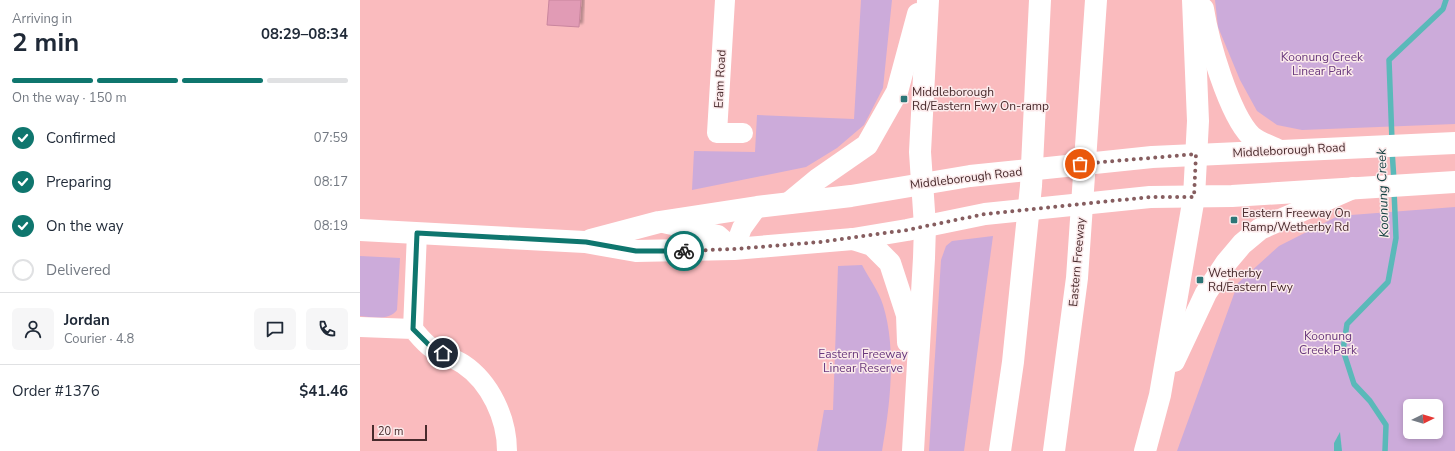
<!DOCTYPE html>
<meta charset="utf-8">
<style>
:root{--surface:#fff;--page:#f6f6f7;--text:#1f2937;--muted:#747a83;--line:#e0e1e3;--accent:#0f766e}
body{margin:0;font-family:"Nunito Sans",sans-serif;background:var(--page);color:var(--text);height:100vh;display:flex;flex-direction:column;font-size:15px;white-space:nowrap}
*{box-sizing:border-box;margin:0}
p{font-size:13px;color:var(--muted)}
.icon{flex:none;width:22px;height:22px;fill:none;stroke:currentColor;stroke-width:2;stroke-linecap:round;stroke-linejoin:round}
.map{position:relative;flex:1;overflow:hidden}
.drawer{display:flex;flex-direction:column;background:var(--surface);width:360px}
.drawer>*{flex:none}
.needle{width:26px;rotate:85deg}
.buttons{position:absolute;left:1043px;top:399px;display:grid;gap:8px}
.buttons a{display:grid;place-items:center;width:40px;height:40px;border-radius:6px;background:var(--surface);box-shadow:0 2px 6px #0003;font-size:20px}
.scale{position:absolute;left:12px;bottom:10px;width:55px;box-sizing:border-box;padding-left:4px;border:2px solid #482a2c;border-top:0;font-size:11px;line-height:14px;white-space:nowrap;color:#482a2c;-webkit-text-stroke:3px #fbeaeb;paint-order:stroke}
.pin{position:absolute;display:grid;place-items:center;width:34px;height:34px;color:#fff;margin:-17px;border:2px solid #fff;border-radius:50%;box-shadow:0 1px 4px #0007}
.courier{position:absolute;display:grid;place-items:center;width:40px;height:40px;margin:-20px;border:3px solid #0f766e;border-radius:50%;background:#fff;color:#222;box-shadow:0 1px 5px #0007}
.overview em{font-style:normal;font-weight:700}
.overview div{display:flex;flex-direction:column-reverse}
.overview{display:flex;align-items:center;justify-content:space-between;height:68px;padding:0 12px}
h1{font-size:26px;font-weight:700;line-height:30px}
.bar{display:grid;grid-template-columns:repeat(4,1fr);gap:6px 4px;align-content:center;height:48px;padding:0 12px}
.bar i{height:5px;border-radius:3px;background:var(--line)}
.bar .active{background:var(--accent)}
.bar p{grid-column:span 4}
.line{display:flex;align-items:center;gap:10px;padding:0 12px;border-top:1px solid var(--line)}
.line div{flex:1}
.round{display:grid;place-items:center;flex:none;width:42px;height:42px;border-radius:6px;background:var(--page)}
ol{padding:0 12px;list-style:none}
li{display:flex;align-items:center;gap:12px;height:44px}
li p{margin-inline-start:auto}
li .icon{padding:4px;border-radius:50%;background:var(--accent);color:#fff;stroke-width:4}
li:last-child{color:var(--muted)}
li i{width:22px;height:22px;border:2px solid var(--line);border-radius:50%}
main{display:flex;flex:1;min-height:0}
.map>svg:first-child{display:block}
.green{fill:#ccabda;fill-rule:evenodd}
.water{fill:#5ab9b9}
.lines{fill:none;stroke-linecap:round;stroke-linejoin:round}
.stream{stroke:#5ab9b9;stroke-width:5.5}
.building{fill:#e19bb5;stroke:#c9859e;filter:url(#shadow)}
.minor{stroke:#fff;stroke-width:20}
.major{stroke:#fff;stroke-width:22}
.highway{stroke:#fff;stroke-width:22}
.done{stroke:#865d5f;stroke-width:4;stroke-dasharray:0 7.2}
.route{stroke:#0f766e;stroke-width:5}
.poi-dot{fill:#2c7677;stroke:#fbeaeb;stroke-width:1.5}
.labels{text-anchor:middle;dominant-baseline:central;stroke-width:3;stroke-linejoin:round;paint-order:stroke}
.park-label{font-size:12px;fill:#69387d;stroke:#fbeaeb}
.street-label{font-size:12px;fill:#482a2c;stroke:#fbeaeb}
.poi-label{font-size:12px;fill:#482a2c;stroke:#fbeaeb;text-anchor:start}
.water-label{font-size:13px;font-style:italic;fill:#113e3f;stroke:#fbeaeb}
</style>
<main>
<section class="drawer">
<div class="overview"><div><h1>2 min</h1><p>Arriving in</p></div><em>08:29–08:34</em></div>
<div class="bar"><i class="active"></i><i class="active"></i><i class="active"></i><i></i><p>On the way · 150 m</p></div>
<ol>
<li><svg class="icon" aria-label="check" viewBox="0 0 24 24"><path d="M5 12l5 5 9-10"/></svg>Confirmed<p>07:59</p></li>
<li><svg class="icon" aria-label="check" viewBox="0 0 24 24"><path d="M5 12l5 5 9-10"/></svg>Preparing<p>08:17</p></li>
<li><svg class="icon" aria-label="check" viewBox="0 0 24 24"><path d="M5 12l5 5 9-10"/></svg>On the way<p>08:19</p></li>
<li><i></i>Delivered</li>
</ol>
<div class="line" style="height:72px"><a class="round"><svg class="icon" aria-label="person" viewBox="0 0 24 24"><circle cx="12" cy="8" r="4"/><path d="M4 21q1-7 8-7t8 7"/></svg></a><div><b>Jordan</b><p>Courier · 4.8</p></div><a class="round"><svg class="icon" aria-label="chat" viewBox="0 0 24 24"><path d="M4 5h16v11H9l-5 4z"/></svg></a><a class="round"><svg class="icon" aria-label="phone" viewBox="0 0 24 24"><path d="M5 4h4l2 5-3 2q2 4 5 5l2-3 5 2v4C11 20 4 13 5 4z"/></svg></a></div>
<div class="line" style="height:52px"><div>Order #1376</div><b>$41.46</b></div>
</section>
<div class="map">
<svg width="1095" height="451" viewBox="0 0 1095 451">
<defs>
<filter id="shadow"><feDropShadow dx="3.5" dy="-3.5" stdDeviation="1" flood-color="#0004"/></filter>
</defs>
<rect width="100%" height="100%" fill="#fabbbe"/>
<g class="green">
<polygon points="501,0 532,0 523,88 504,125 477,148 446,167 332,190 334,151 395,152 397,115 494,119"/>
<polygon points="855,0 1095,0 1095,124 942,130 917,125 897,111 880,80 858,27"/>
<path d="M1095,207V451H817L878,283L919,246L978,216ZM1050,406H1076V432H1050Z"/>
<polygon points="633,236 604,451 569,451 581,260 586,246 592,241"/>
<path d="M0,256L40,258L37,310C29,321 12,317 0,316Z"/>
<path d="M502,265C509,278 519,292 523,305C537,350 530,406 522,451H457L464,410H473L478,266Z"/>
</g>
<polygon class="water" points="980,432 982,451 974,451 974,443"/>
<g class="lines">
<g class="stream">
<polyline points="1032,141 1029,60 1083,9 1086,0"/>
<polyline points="1032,150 1034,181"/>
<polyline points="1025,451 1026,425 1010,401 994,384 983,350 987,324 1028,282 1036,238 1034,190"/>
</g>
</g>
<polygon class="building" points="189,0 221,0 219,27 187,25"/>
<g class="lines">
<g class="minor">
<polyline points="365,0 357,133 383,133"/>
<polyline points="303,223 358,235 374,249 382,228 397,207"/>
<path d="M0,327L53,329C59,336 65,344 73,349C82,354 93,358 103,364C130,382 147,418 147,451"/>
<polyline points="53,329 57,233"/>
</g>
<g class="major">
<polyline points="0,230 225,242 276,251 374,249 493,239 547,230 625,214 790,197 872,196 1095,182"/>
<polyline points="231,240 299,222 397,207 491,196 610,176 792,157 1095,143"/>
</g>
<g class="highway">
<path d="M843,9C848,41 869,114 891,136C897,142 910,146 918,150"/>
<polyline points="429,203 458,179 507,145 537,92 558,14"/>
<polyline points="493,239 512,245 530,263 547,315 548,342"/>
<polyline points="814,361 846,293 866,263 882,244 900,229 993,188"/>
<polyline points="553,451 564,258 565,226 560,152 568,0"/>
<polyline points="640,451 653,362 671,186 680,0"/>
<polyline points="694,451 717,278 736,0"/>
<polyline points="785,451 800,395 834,197 838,121 833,0"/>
</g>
</g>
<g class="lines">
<polyline class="done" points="324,251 374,249 461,242 547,230 625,214 790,197 834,197 836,154 720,164"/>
<polyline class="route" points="83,353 72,348 53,329 57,233 226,242 276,251 324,251"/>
</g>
<g class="poi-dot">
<rect x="540" y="95" width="8" height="8" rx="2"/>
<rect x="870" y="216" width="8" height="8" rx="2"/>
<rect x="836" y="276" width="8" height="8" rx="2"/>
</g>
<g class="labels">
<g class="park-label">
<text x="962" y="57">Koonung Creek<tspan x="962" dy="14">Linear Park</tspan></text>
<text x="968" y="336">Koonung<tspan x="968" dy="14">Creek Park</tspan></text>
<text x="503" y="354">Eastern Freeway<tspan x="503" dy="14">Linear Reserve</tspan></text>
</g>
<g class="street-label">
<text transform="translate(360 79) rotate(-87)">Eram Road</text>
<text transform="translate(929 150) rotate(-3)">Middleborough Road</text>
<text transform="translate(606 178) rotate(-7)">Middleborough Road</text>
<text transform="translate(717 262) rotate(-85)">Eastern Freeway</text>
</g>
<g class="poi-label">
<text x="552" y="92">Middleborough<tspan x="552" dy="14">Rd/Eastern Fwy On-ramp</tspan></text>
<text x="882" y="213">Eastern Freeway On<tspan x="882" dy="14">Ramp/Wetherby Rd</tspan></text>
<text x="848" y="273">Wetherby<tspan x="848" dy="14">Rd/Eastern Fwy</tspan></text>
</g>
<g class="water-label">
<text transform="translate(1023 193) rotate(-92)">Koonung Creek</text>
</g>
</g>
</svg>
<div class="buttons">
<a><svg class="needle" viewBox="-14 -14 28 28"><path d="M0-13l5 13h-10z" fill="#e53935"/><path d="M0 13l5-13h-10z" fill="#747a83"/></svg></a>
</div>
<div class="scale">20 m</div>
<div class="pin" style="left:720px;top:164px;background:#ea580c"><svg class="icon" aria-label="bag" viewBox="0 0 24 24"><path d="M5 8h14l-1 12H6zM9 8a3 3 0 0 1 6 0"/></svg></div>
<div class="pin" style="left:83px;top:353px;background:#1f2937"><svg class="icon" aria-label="home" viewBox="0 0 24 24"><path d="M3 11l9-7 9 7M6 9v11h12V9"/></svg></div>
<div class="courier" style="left:324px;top:251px"><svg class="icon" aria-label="bike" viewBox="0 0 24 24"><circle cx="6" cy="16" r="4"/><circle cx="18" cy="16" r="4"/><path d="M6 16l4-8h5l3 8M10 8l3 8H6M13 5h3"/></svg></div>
</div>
</main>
